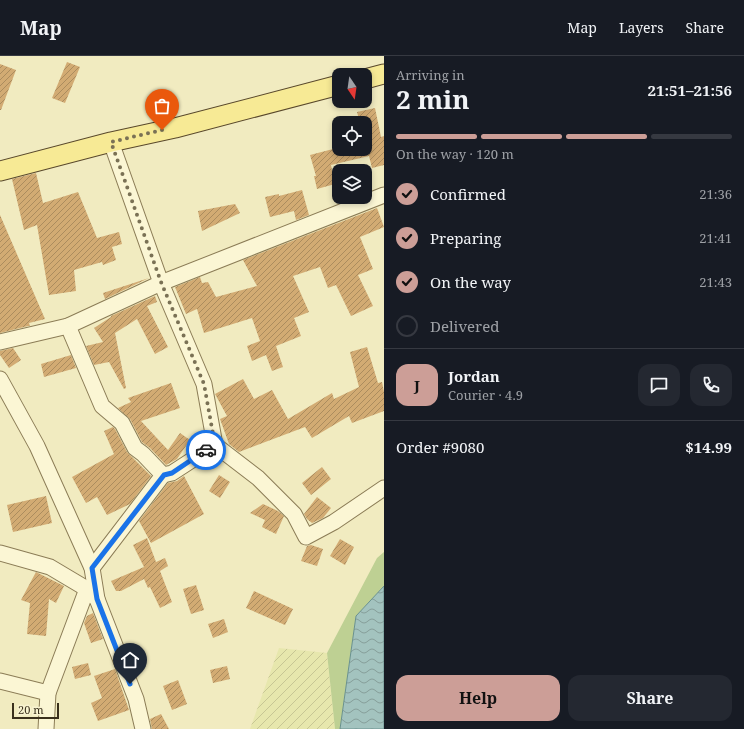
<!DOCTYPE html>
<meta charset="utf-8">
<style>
:root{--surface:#171b24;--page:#242831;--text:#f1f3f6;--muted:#9ea1a6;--line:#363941;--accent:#cc9e97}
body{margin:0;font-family:"Noto Serif",serif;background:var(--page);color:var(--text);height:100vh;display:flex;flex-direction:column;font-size:15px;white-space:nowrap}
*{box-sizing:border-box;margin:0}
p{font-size:13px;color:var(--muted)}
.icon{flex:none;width:22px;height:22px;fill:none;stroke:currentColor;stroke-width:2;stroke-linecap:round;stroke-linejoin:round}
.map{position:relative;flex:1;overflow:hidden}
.drawer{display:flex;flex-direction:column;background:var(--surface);width:360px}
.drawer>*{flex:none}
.needle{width:26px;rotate:167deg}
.controls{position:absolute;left:332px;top:12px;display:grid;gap:8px}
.controls a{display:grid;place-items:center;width:40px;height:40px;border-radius:8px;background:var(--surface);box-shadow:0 2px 6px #0003;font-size:20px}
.scale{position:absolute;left:12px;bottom:10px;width:47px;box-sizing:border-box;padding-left:4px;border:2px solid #3a301c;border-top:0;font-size:11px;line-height:14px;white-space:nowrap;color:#3a301c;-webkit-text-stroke:3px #f8f3d0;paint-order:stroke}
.pin{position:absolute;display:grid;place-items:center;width:34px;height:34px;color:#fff;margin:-41px -17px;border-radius:50% 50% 50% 0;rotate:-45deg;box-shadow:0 0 4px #0007}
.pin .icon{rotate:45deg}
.courier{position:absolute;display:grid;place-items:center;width:40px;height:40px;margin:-20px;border:3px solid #1a73e8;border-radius:50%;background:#fff;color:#222;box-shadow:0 1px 5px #0007}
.summary em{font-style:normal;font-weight:700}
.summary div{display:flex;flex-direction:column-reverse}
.summary{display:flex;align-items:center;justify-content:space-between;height:68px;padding:0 12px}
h1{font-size:26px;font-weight:700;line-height:30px}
.bar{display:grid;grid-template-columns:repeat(4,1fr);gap:6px 4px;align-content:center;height:48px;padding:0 12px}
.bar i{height:5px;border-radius:3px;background:var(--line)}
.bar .active{background:var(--accent)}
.bar p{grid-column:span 4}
.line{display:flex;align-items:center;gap:10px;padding:0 12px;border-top:1px solid var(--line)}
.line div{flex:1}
.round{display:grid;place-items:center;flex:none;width:42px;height:42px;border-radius:12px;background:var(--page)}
ol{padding:0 12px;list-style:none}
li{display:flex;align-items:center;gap:12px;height:44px}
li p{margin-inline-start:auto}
li .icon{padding:4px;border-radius:50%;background:var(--accent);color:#111;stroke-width:4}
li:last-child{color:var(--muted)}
li i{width:22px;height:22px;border:2px solid var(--line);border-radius:50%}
.action{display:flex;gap:8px;margin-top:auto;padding:8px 12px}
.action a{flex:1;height:46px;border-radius:12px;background:var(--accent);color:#111;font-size:16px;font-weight:700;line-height:46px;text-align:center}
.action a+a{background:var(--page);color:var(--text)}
header{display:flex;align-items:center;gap:24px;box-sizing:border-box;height:56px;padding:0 20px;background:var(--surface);border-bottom:1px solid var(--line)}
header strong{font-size:19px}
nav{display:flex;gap:22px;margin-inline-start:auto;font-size:14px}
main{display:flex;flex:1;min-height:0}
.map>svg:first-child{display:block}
.farmland{fill:url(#farmland-furrows)}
.grass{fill:#bed093}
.water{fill:url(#water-waves);stroke:#69918e}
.building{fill:url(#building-hatch)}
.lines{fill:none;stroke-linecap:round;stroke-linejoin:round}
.minor-casing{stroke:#8b7c56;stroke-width:17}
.major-casing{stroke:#59482b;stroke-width:21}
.minor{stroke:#fbf6d4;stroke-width:15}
.major{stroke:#f7ea95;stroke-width:19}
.done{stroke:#7a7155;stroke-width:4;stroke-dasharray:0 7.2}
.route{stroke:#1a73e8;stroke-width:5}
</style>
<header>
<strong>Map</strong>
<nav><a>Map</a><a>Layers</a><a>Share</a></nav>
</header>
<main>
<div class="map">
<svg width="384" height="673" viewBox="0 0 384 673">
<defs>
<pattern id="farmland-furrows" width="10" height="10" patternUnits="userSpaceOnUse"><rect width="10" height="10" fill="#e7e7ad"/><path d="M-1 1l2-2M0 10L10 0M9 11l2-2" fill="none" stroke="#c7c694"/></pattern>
<pattern id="water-waves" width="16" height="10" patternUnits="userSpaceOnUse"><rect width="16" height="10" fill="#a3c3bf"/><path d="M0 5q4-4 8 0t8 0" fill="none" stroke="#869f9a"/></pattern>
<pattern id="building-hatch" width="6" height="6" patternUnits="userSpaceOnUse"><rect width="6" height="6" fill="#d2ab73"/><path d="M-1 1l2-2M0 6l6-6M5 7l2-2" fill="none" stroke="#ab8c5e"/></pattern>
</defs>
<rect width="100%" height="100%" fill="#f1ebc0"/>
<polygon class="farmland" points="279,592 327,597 335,673 250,673"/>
<polygon class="grass" points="384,496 384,530 356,560 340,673 335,673 327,597 377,502"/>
<polygon class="water" points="384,530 384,673 340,673 356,560"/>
<g class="building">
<polygon points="67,6 80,11 65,47 52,42"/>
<polygon points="0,8 16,14 1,54 0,54"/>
<polygon points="375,52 381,81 384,80 384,109 372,112 369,100 331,109 335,128 317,133 314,120 316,120 310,99 333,93 367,93 365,85 365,67 360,67 357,56"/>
<polygon points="36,117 43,147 78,136 97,182 119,176 122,188 112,191 116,204 103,209 102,206 74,214 76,235 49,239 37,169 24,174 12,123"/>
<polygon points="302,134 309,159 296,164 294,155 270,161 265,141 279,138 279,140"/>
<polygon points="235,148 240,157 202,175 198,155"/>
<polygon points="377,152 384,171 360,181 373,213 358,219 373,250 351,260 336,229 328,232 320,211 293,220 309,256 294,262 301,280 276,290 283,311 272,315 266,299 252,305 247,290 260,285 252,262 204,277 197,253 186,258 175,231 200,221 202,227 208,226 216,241 257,230 243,204"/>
<polygon points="0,159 45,263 29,267 30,270 28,270 0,277"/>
<polygon points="149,222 105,243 103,237"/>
<polygon points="155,240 157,246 147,250 168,291 155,298 137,263 115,277 126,332 124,333 109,306 94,309 86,290 103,286 94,272 111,261 111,260"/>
<polygon points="367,291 378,327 382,326 384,336 384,355 352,367 349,360 312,382 305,371 239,396 229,388 220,363 227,360 215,338 243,323 254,343 272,334 288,363 332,337 334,343 359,331 350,296"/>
<polygon points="13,292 21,304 9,312 0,299 0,295"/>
<polygon points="71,299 76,312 44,321 41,308"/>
<polygon points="171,327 180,352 141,365 168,394 180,377 190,384 177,403 166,409 150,392 142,386 130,363 118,352 131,346 128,342"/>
<polygon points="113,371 115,373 127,396 151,420 130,448 107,459 97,441 86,447 72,421 114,398 104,375"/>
<polygon points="322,411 331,423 311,439 302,427"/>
<polygon points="219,419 230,426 220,442 209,435"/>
<polygon points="184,420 204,458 151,487 139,465 168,427 177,425"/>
<polygon points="46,440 52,467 13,476 7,449"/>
<polygon points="317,441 331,452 323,462 312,467 307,463 304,458"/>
<polygon points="263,448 278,455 284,460 276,478 262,471 265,464 250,457"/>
<polygon points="147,482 156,506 165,502 168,510 160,515 172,546 160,552 150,531 148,532 144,523 121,535 116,535 111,525 144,511 133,489"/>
<polygon points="340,483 354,491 345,509 330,500"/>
<polygon points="311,489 323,493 317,510 301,505 307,490"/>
<polygon points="36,516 64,530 56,547 49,543 46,580 27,578 30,547 21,544"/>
<polygon points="196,529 204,554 191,558 183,533"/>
<polygon points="254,535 293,553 285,569 246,552"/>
<polygon points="93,557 103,583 91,587 84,567 87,560"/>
<polygon points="224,563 228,576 213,582 208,568"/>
<polygon points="88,607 91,619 75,623 72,611"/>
<polygon points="227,610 230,623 213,627 210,614"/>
<polygon points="115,613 129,654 98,665 91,647 102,642 94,620"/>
<polygon points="178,624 187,648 172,654 163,630"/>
<polygon points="161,658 169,673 152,673 150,663"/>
</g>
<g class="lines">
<g class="minor-casing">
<g id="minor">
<polyline points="111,86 161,227 204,328 215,389 258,422 294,458 306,481 334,466 384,432"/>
<polyline points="68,270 102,350 122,367 135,392 143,398 163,419 92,512"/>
<polyline points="0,286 68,270 161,227 384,139"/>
<polyline points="0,323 37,390 92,512 97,543 87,533 48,637 46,673"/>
<polyline points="163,419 172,417 215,389"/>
<polyline points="0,497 50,511 87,533"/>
<polyline points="97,543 136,643 143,673"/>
<polyline points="0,625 48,637"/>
</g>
</g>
<g class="major-casing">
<g id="major">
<polyline points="365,23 384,18"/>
<polyline points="0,115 111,86 175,72 339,29"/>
</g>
</g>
<use href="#minor" class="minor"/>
<use href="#major" class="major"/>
</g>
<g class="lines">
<polyline class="done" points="162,74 111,86 161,226 204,328 215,389 206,394"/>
<polyline class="route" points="130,628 97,543 92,512 164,419 172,417 206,394"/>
</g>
</svg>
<div class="controls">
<a><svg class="needle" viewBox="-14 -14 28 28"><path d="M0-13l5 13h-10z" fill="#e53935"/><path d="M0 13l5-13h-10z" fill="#9ea1a6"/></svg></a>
<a><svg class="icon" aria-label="locate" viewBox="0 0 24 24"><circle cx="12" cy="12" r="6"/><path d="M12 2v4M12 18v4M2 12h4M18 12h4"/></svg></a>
<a><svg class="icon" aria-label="layers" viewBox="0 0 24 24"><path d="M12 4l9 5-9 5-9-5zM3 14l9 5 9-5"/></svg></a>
</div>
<div class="scale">20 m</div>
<div class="pin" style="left:162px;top:74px;background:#ea580c"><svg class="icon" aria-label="bag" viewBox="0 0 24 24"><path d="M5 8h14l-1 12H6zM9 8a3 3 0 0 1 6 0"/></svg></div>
<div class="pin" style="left:130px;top:628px;background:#1f2937"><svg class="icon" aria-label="home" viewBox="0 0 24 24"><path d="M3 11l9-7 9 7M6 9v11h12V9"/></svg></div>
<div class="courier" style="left:206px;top:394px"><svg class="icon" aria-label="car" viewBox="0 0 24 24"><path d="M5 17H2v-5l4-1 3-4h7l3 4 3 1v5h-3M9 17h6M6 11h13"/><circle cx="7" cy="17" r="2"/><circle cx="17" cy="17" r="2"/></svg></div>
</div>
<section class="drawer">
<div class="summary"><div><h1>2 min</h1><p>Arriving in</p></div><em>21:51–21:56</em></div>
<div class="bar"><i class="active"></i><i class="active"></i><i class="active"></i><i></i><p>On the way · 120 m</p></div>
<ol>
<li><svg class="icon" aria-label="check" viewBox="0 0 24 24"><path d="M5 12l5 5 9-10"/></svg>Confirmed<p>21:36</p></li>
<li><svg class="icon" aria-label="check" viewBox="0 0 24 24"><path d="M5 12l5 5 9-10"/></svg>Preparing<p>21:41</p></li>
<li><svg class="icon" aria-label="check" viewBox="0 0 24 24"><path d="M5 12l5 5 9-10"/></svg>On the way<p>21:43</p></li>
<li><i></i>Delivered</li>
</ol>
<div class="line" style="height:72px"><b class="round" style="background:var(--accent);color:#111">J</b><div><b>Jordan</b><p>Courier · 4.9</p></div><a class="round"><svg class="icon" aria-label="chat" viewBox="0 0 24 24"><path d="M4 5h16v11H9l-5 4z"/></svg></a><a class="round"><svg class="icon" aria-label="phone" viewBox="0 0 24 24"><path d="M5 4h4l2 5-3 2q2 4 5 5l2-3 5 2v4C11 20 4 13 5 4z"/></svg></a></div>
<div class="line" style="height:52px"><div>Order #9080</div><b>$14.99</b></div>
<div class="action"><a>Help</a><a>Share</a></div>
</section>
</main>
